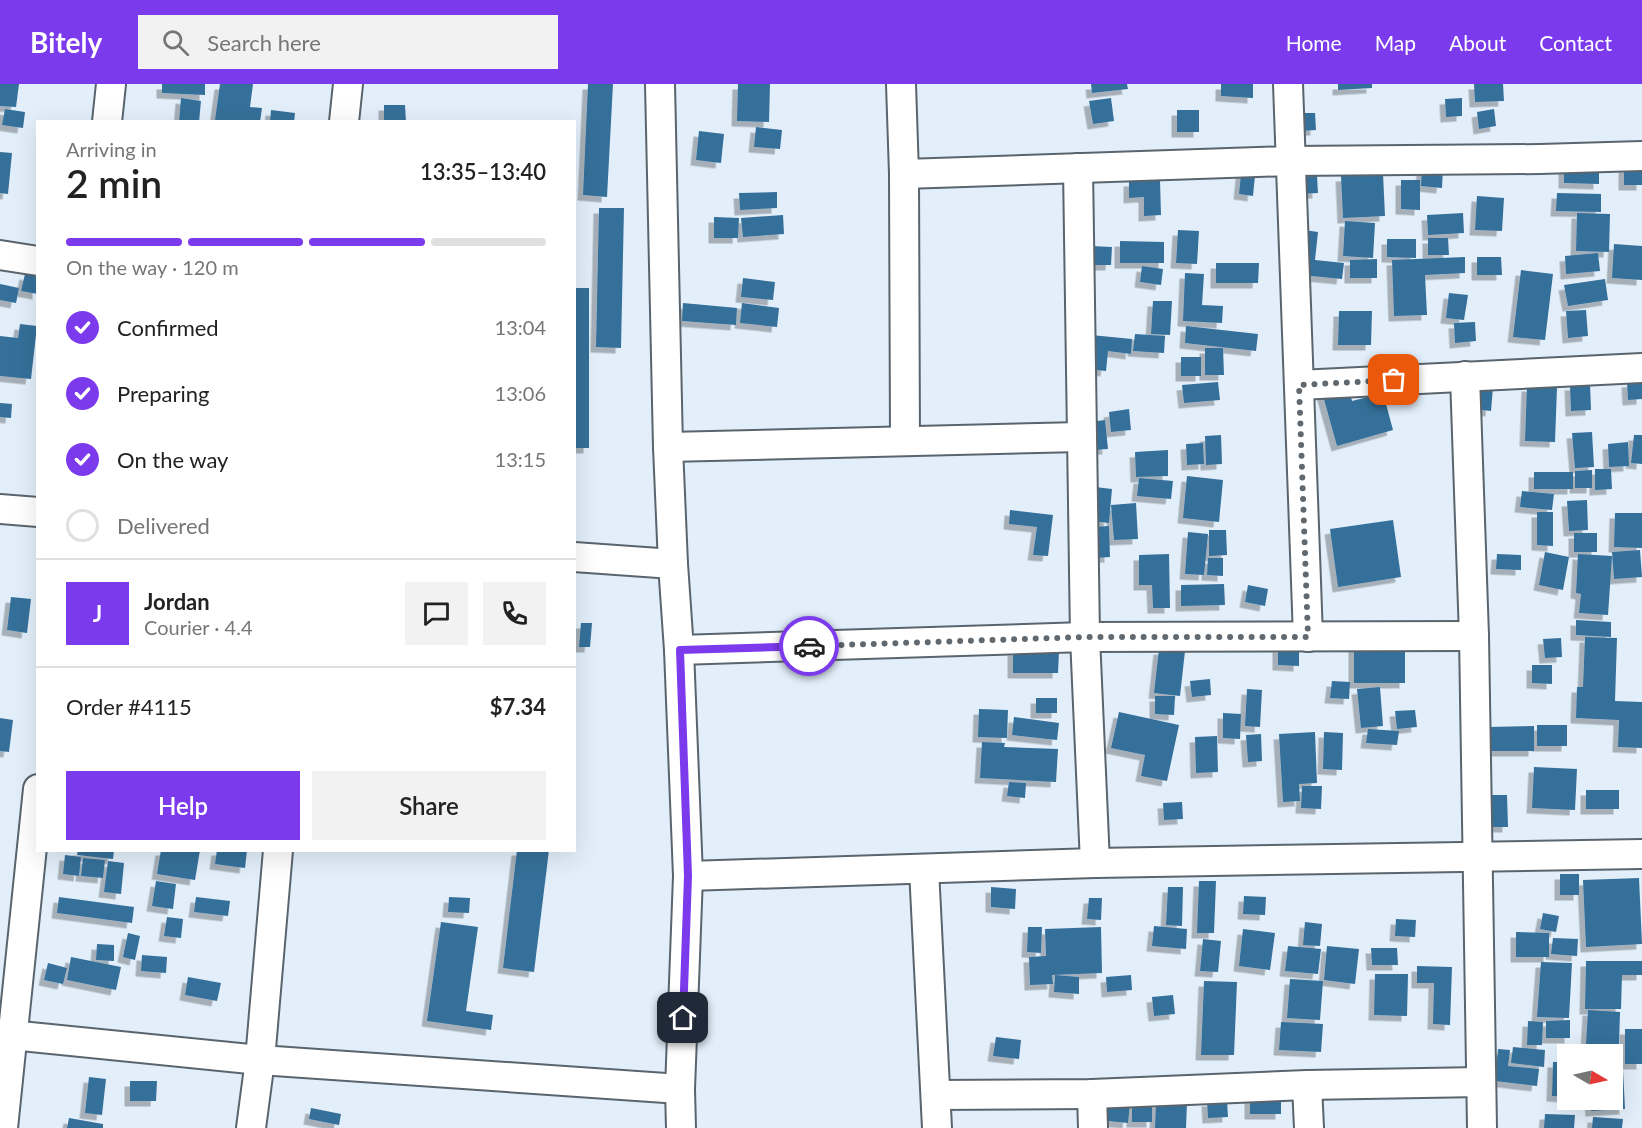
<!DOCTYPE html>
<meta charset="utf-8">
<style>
:root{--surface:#fff;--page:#f2f2f2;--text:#222;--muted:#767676;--line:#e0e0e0;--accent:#7c3aed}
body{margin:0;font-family:Lato,sans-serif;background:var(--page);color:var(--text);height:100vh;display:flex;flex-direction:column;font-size:22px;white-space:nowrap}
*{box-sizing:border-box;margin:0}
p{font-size:20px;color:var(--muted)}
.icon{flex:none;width:33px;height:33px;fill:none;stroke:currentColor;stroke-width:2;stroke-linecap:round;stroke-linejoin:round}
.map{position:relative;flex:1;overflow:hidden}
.details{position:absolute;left:36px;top:36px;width:540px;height:732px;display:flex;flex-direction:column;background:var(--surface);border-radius:0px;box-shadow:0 6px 24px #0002}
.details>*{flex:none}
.needle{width:39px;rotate:99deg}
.fabs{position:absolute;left:1557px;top:960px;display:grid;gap:12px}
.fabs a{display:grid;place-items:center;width:66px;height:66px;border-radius:0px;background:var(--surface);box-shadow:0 6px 24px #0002;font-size:30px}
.pin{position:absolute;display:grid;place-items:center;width:51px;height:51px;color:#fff;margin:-26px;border-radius:12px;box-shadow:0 3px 9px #0006}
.courier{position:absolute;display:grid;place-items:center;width:60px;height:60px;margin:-30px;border:4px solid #7c3aed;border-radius:50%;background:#fff;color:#222;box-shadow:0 2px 8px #0007}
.overview em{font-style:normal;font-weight:600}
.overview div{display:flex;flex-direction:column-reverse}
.overview{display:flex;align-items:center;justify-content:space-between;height:102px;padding:0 30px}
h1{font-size:39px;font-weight:600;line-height:45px}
.bar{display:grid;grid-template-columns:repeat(4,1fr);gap:9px 6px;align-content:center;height:72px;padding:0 30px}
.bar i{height:8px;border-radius:4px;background:var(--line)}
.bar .current{background:var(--accent)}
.bar p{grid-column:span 4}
.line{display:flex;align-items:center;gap:15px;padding:0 30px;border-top:2px solid var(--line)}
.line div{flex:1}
.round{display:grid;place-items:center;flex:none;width:63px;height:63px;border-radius:0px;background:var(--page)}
ol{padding:0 30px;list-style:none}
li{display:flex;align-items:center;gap:18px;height:66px}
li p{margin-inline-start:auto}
li .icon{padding:6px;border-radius:50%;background:var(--accent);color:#fff;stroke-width:4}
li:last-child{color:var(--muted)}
li i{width:33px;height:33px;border:3px solid var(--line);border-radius:50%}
.action{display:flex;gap:12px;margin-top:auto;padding:12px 30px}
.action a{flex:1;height:69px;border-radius:0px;background:var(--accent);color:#fff;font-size:24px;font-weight:600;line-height:69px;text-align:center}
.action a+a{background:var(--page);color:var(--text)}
header{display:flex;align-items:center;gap:36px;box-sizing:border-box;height:84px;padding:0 30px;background:var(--accent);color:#fff}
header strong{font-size:28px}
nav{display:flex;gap:33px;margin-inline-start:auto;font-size:21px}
.search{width:420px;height:54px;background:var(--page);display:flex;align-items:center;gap:15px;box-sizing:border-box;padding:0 21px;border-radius:0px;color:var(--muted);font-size:22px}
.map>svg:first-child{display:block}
.building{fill:#366f9a;filter:url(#shadow)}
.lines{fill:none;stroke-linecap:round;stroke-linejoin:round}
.minor-casing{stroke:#59646d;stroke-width:32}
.minor{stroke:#fff;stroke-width:28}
.done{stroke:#616970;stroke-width:6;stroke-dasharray:0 10.8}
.route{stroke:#7c3aed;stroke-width:8}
</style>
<header>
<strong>Bitely</strong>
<div class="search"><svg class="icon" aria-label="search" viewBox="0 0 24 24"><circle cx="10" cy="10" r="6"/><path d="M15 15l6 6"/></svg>Search here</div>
<nav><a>Home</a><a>Map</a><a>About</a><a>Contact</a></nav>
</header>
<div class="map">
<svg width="1642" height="1044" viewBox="0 0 1642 1044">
<defs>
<filter id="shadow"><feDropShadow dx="-5.5" dy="5.5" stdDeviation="0" flood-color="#0004"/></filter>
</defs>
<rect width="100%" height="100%" fill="#e2effa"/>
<g class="building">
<polygon points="0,0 19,0 16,23 0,22"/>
<polygon points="162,0 205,0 205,11 162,9"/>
<polygon points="220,0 253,0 250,23 262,24 260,38 215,36"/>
<polygon points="588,0 613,0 607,113 583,111"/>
<polygon points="738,0 770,0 769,38 737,37"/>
<polygon points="1091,0 1127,0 1128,5 1092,9"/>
<polygon points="1221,0 1253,0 1253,14 1221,12"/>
<polygon points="1338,0 1372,0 1372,4 1338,6"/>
<polygon points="1474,0 1503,0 1504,17 1475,18"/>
<polygon points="181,14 201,17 199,38 179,38"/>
<polygon points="1111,14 1114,37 1093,40 1089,17"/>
<polygon points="1462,14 1462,32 1446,33 1445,15"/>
<polygon points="384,21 405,21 406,38 384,38"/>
<polygon points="5,25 25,28 23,44 2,41"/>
<polygon points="1494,25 1496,42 1479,45 1477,28"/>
<polygon points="271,26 295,29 294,38 270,38"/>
<rect x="1177" y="26" width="22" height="22"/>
<polygon points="1300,29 1315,29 1316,46 1300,47"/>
<polygon points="756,43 782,46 780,65 754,63"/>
<polygon points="699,47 724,50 721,79 696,76"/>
<polygon points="0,68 12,69 8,110 0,109"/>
<polygon points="1242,80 1256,81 1253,112 1239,110"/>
<polygon points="1642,82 1642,101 1624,101 1624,83"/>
<polygon points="1422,83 1443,84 1442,104 1421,102"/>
<polygon points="1564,84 1599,85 1599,100 1564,99"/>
<polygon points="1383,90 1385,132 1343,134 1341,92"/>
<polygon points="1317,92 1318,109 1300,110 1300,93"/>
<polygon points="1160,96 1161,131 1144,132 1144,113 1129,114 1129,97"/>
<polygon points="1401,96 1420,96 1420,126 1401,125"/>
<polygon points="777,108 777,124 740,126 739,109"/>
<polygon points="1557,109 1601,110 1601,128 1556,127"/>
<polygon points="1477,112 1504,114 1502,147 1475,146"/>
<polygon points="599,124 624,124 621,264 596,263"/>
<polygon points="1463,129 1464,149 1428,151 1427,131"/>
<polygon points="1577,129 1610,130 1609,168 1576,167"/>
<polygon points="783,131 784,150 743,153 741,134"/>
<polygon points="714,133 739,134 738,154 714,154"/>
<polygon points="1345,137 1375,139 1373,174 1343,172"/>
<polygon points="1178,146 1199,147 1197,180 1176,179"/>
<polygon points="1304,146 1318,148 1315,176 1344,179 1342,195 1302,191"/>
<polygon points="1428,154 1448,154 1449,171 1428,171"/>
<polygon points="1387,155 1416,155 1416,174 1387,173"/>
<polygon points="1120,157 1164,158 1164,179 1120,179"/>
<polygon points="1614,160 1642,162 1642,196 1612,194"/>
<polygon points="1091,162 1112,163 1111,181 1091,181"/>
<polygon points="1598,169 1600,187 1566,190 1565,172"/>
<polygon points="1465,173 1465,189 1425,191 1427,231 1394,232 1392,176"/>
<polygon points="1477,173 1501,173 1502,191 1477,191"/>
<polygon points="1377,175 1377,194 1350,194 1350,176"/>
<polygon points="1216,179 1259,179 1258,199 1216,199"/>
<polygon points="1142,182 1163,185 1161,201 1140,198"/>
<polygon points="1521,186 1553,190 1545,256 1513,253"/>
<polygon points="1185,189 1204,190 1202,221 1223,222 1222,239 1183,237"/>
<polygon points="25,190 38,193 38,210 21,207"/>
<polygon points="743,194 775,198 773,216 741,213"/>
<polygon points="1605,195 1608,216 1568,222 1564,201"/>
<polygon points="0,200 19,204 16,219 0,216"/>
<rect x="574" y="204" width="15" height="160"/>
<polygon points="1449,209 1468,211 1464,236 1446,234"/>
<polygon points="1153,217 1172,217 1170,251 1151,250"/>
<polygon points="683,219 737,224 736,241 682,237"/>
<polygon points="742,219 779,224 777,243 740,239"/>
<polygon points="1586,226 1588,252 1568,254 1566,227"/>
<polygon points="1339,227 1372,227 1371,261 1338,261"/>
<polygon points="1475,238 1476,257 1455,259 1454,239"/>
<polygon points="20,240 37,242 31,295 0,292 0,252 18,254"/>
<polygon points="1186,242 1258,250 1256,267 1185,259"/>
<polygon points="1135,250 1165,252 1164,269 1133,267"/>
<polygon points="1091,251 1132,255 1131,270 1108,267 1106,287 1087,285"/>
<polygon points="1205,264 1223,264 1224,291 1205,291"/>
<rect x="1181" y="273" width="20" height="19"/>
<polygon points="1642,297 1642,315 1628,316 1627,298"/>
<polygon points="1218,298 1220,316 1184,319 1182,301"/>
<polygon points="1590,300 1591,326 1571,327 1570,301"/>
<polygon points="1348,301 1352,317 1383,309 1393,346 1337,362 1322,308"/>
<polygon points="1476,301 1493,303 1491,327 1474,325"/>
<polygon points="1527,302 1557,303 1555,358 1525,357"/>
<polygon points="0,319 12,320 11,334 0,333"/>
<polygon points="1129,325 1131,346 1111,348 1109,328"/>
<polygon points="1105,336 1108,365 1092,366 1089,338"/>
<polygon points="1592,348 1594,383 1575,384 1572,349"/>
<polygon points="1221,351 1222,380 1206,381 1205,352"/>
<polygon points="1634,351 1642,351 1642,380 1631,379"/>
<polygon points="1628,358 1629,382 1609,383 1608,360"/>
<polygon points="1203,359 1204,380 1187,381 1186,360"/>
<polygon points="1168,366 1168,392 1136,393 1135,368"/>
<polygon points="1595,385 1611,385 1612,405 1595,406"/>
<polygon points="1592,386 1592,404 1575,404 1575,387"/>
<rect x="1534" y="388" width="39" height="17"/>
<polygon points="1187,392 1223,396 1219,438 1183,434"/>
<polygon points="1139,394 1173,397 1171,415 1137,412"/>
<polygon points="1095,403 1112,405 1109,439 1091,437"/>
<polygon points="1522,407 1554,410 1552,426 1520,423"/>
<polygon points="1587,416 1588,446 1569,447 1567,417"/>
<polygon points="1136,419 1138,455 1114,456 1111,421"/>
<polygon points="1010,426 1053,431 1048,472 1033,471 1037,443 1009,440"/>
<polygon points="1537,428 1553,428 1553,462 1537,461"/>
<polygon points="1615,429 1642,429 1642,464 1614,463"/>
<polygon points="1393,436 1401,493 1338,503 1330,445"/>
<polygon points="1109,442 1110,473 1095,474 1094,443"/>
<polygon points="1209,446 1226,446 1227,471 1209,472"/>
<polygon points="1188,448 1208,450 1204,491 1185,490"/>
<rect x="1574" y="449" width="23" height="19"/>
<polygon points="1640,466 1642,493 1614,495 1612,468"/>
<polygon points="1545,468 1569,473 1563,506 1539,501"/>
<polygon points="1169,470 1170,524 1153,524 1152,501 1139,501 1139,471"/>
<polygon points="1497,470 1521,471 1521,486 1496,485"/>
<polygon points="1578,470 1612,472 1608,531 1579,529 1581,510 1576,509"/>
<polygon points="1208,474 1223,474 1223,492 1207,491"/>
<polygon points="1224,500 1225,521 1181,522 1181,501"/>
<polygon points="1248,501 1268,505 1265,522 1245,518"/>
<polygon points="11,513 31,515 27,549 7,546"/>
<polygon points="1576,536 1611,538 1611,553 1576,551"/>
<polygon points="581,539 592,539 590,563 579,563"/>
<polygon points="1585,553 1617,554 1615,617 1642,618 1642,664 1618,663 1619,636 1576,634 1577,603 1583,603"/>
<polygon points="1561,554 1562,573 1545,574 1543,555"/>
<rect x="1354" y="562" width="51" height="37"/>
<polygon points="1278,563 1299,563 1299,582 1278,581"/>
<polygon points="1159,565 1185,567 1180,612 1154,609"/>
<polygon points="1013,566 1059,567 1058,589 1013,589"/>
<polygon points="1532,581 1552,581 1552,600 1532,599"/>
<polygon points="1210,595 1211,611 1192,613 1190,597"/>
<polygon points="1332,597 1350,598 1349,615 1330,614"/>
<polygon points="1380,603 1383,642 1361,644 1357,605"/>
<polygon points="1247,605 1262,606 1260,643 1245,642"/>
<polygon points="1155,612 1175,612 1174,631 1155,630"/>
<rect x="1036" y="614" width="21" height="15"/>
<polygon points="979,625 1008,626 1007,654 978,653"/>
<polygon points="1415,626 1417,643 1397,645 1395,627"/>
<polygon points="1119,628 1179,641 1167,697 1141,692 1145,671 1111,664"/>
<polygon points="1223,629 1241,630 1240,655 1223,654"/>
<polygon points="1014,633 1059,639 1057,656 1012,651"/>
<polygon points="0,634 13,636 9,668 0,667"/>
<rect x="1537" y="641" width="30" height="21"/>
<polygon points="1534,642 1534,667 1489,667 1489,643"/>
<polygon points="1368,645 1399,647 1397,661 1366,659"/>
<polygon points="1315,648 1317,699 1299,700 1300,717 1283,718 1279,650"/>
<polygon points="1324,648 1343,649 1342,686 1323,685"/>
<polygon points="1261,650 1262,677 1248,678 1246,651"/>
<polygon points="1217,652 1218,688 1196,689 1195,653"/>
<polygon points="982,658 1005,659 1004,663 1058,665 1056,698 980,694"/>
<polygon points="1534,683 1577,685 1575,726 1532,724"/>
<polygon points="1009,698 1026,699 1025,714 1007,712"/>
<polygon points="1302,702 1322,702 1321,725 1301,724"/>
<rect x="1586" y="706" width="33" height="19"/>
<polygon points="1490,711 1507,711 1508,743 1491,743"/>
<polygon points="1182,718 1183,735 1164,736 1163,719"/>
<polygon points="78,766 114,766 113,775 77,771"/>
<polygon points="161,766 200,766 195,796 157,790"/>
<polygon points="217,766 247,766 245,784 215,780"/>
<polygon points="517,766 549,766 534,888 503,884"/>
<polygon points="65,771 81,773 79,792 63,790"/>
<polygon points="83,774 105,776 103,794 81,792"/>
<polygon points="108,777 124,779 121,810 104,808"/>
<rect x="1560" y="790" width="19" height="21"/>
<polygon points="1639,794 1642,860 1586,863 1583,796"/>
<polygon points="156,797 176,800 173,825 152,822"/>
<polygon points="1199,797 1216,797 1214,849 1197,849"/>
<polygon points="991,803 1016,805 1015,825 991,823"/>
<polygon points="1168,803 1183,803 1182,842 1166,841"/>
<polygon points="1244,812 1266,813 1265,831 1243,830"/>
<polygon points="59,813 134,823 132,839 57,829"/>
<polygon points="196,813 230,817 228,832 194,828"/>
<polygon points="449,813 470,814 469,829 448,828"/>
<polygon points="1089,814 1102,814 1101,836 1087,835"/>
<polygon points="1543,829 1559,832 1556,848 1540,845"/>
<polygon points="167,833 183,835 181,854 164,852"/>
<polygon points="1396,835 1416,836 1415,853 1395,852"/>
<polygon points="441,838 478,843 466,927 493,931 491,946 427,937"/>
<polygon points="1305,838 1322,840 1320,862 1303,861"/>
<polygon points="1154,842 1187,845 1186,865 1152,862"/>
<polygon points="1028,843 1042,843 1041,869 1027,868"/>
<polygon points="1101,843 1102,889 1052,891 1053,900 1030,901 1029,873 1046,872 1045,845"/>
<polygon points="1243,845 1275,849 1270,886 1239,882"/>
<polygon points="1516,848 1549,849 1549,873 1516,873"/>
<polygon points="128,849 140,852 135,876 123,873"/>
<polygon points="1553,854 1578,855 1577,872 1551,870"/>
<polygon points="1203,855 1221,857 1218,888 1200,887"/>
<polygon points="97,860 114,861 114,877 96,876"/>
<polygon points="1288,862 1321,865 1318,890 1285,887"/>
<polygon points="1327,862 1359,865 1355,900 1324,896"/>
<polygon points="1371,864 1397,864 1398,881 1372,881"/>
<polygon points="142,871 167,873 166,889 141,887"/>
<polygon points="71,873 121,883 116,906 67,896"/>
<polygon points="1586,877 1642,877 1642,891 1622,891 1621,925 1585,925"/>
<polygon points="1541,878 1572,879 1569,934 1537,933"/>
<polygon points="48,879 67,884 63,900 44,896"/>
<polygon points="1417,882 1452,883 1450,941 1433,940 1434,899 1417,899"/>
<polygon points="1375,890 1408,890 1407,932 1374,931"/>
<polygon points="1055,891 1079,893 1079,910 1054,908"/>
<polygon points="1131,891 1132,906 1107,908 1106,893"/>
<polygon points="188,893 221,899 217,917 185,911"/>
<polygon points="1290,895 1323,897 1320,936 1287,934"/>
<polygon points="1204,897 1237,898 1234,971 1201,971"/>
<polygon points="1173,911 1175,930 1154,932 1152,913"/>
<polygon points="1588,926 1620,928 1619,962 1586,960"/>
<polygon points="1570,936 1570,954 1546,954 1546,937"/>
<polygon points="1528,937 1543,938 1542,961 1527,961"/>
<polygon points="1281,938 1323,940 1321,968 1279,966"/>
<rect x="1625" y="945" width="17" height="35"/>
<polygon points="996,953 1021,956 1019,975 993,972"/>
<polygon points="1513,963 1545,966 1544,983 1511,979"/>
<polygon points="1498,965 1510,966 1508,982 1539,985 1537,1002 1495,997"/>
<polygon points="1622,966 1625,1025 1591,1027 1590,1016 1612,1016 1612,970 1588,970 1588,968"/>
<polygon points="1553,978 1568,978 1568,1013 1552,1012"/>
<polygon points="89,993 106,995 102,1031 85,1029"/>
<polygon points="130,997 157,997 156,1017 130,1017"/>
<polygon points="1250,1013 1281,1014 1281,1030 1250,1030"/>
<rect x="1132" y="1016" width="20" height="22"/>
<polygon points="1227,1016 1228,1033 1208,1034 1207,1017"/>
<polygon points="1100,1017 1130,1019 1128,1039 1099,1036"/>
<polygon points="1156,1018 1187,1019 1186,1044 1155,1044"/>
<polygon points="311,1024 341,1030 339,1041 309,1035"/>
<polygon points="1545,1030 1575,1031 1574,1044 1544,1044"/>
<polygon points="1593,1033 1623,1035 1622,1044 1592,1044"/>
<polygon points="69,1034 103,1040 103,1044 67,1044"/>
</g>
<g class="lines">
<g class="minor-casing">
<g id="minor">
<polyline points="660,0 668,363 673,480 679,566 688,792 680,1005 681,1044"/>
<polyline points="901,0 904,90 905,357"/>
<polyline points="1288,0 1308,553"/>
<polyline points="107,38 111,0"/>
<polyline points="344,38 348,0"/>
<polyline points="1078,84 1085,553 1095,779"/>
<polyline points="904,90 1290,77 1540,75 1642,72"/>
<polyline points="0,171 38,177"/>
<polyline points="1465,292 1474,552 1482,1044"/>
<polyline points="1299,301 1642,284"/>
<polyline points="668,363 1081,353"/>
<polyline points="0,425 38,428"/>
<polyline points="574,473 673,480"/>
<polyline points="679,566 1085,553 1474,552"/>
<polyline points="924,785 937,1044"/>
<polyline points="688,792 1095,779 1642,770"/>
<polyline points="0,950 260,976 680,1005"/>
<polyline points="1307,1001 1309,1044"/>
<polyline points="1092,1010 1093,1044"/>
<polyline points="936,1011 1092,1010 1307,1001 1481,998"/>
<polyline points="3,1044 38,705"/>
<polyline points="251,1044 260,976 278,766"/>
</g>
</g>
<use href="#minor" class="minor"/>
</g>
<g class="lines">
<polyline class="done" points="809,562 1085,553 1308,553 1299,301 1394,296"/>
<polyline class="route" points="683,934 688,792 680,566 809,562"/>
</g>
</svg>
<div class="fabs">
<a><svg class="needle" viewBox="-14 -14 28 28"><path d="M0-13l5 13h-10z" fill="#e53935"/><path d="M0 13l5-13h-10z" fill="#767676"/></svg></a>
</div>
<div class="pin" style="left:1394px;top:296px;background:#ea580c"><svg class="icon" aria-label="bag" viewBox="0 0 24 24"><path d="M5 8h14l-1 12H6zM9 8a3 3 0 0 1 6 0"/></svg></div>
<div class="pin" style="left:683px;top:934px;background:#1f2937"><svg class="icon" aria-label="home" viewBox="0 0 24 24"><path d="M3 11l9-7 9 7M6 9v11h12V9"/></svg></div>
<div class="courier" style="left:809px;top:562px"><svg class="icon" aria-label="car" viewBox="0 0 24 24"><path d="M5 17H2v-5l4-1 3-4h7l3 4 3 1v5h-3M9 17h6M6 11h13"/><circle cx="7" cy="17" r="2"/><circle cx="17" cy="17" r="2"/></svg></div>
<section class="details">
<div class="overview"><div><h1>2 min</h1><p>Arriving in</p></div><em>13:35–13:40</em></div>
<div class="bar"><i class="current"></i><i class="current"></i><i class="current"></i><i></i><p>On the way · 120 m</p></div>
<ol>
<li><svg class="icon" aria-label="check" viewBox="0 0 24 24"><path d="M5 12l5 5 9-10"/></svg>Confirmed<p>13:04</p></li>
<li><svg class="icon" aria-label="check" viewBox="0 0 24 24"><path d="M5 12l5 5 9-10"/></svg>Preparing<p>13:06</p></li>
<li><svg class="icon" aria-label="check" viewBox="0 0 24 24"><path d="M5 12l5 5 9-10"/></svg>On the way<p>13:15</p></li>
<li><i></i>Delivered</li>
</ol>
<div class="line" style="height:108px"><b class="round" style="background:var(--accent);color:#fff">J</b><div><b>Jordan</b><p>Courier · 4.4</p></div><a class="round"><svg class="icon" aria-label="chat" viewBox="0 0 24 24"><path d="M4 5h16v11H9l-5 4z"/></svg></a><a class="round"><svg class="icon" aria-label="phone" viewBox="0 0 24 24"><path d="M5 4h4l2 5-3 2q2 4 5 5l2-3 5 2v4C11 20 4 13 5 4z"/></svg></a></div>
<div class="line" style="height:78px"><div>Order #4115</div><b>$7.34</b></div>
<div class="action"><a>Help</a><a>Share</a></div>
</section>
</div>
